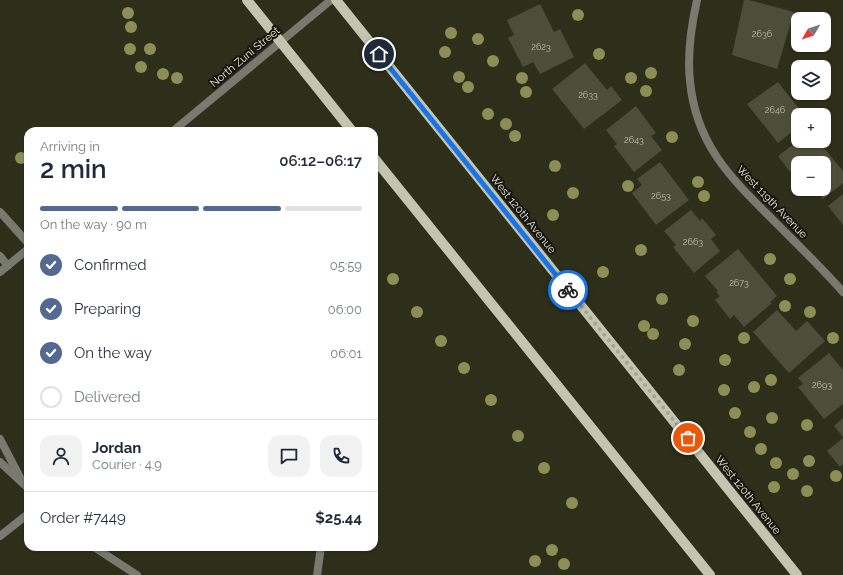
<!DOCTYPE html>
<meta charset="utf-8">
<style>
:root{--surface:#fff;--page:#f2f2f3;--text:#1f2937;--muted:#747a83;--line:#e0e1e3;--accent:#536990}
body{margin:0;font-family:Raleway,sans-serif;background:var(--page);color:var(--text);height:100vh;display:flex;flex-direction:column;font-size:15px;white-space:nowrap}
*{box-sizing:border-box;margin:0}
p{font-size:13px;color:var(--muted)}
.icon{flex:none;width:22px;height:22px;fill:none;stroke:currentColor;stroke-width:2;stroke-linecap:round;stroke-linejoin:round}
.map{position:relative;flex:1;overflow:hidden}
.sheet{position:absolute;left:24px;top:127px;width:354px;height:424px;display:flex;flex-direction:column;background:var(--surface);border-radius:12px;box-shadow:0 1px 3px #0004}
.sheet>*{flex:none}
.needle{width:26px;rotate:231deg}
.tools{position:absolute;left:791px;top:12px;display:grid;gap:8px}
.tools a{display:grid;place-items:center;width:40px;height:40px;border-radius:8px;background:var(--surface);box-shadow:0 1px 3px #0004;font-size:20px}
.pin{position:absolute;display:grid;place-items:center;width:34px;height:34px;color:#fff;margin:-17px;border:2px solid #fff;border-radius:50%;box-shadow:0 1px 4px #0007}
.courier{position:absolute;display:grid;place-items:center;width:40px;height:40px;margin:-20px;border:3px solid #1a73e8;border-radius:50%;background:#fff;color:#222;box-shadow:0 1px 5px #0007}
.summary em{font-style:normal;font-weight:600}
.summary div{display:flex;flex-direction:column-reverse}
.summary{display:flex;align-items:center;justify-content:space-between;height:68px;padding:0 16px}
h1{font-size:26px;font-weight:600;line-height:30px}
.bar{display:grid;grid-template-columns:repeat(4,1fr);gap:6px 4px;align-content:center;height:48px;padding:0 16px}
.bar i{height:5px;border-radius:3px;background:var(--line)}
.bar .current{background:var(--accent)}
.bar p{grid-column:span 4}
.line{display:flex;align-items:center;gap:10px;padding:0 16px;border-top:1px solid var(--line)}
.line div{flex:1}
.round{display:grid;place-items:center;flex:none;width:42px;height:42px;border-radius:12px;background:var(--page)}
ol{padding:0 16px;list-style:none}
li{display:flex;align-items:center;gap:12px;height:44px}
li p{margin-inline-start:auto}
li .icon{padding:4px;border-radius:50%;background:var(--accent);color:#fff;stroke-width:4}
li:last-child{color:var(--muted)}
li i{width:22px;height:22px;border:2px solid var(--line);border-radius:50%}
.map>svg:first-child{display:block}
.building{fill:#4d4e39}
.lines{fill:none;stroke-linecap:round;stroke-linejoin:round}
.service{stroke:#78796f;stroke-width:8}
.minor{stroke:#78796f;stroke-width:8}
.tertiary{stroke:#78796f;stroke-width:8}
.primary{stroke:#c3c5b1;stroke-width:10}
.tree{fill:#8c8e56}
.done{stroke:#a4a596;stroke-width:4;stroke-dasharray:0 7.2}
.route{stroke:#1a73e8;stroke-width:5}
.labels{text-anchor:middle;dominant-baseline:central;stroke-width:4;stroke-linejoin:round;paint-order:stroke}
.number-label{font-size:9px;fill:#bebfb0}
.street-label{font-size:11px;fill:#e3e5d8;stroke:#16160e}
</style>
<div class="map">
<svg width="843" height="575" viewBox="0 0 843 575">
<rect width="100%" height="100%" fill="#2e2f1b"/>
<g class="building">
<polygon points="744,0 749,0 794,12 777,69 732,55"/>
<polygon points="540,4 554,32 560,29 574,57 540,74 533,62 523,67 508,38 514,35 507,20"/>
<polygon points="585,63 607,90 611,86 622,100 584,129 552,89"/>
<polygon points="778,82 804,115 798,115 798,127 778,143 747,104"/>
<polygon points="636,106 656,133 651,136 662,150 634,172 614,146 617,144 606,130"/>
<polygon points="798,141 818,141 843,171 843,183 823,199 815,189 824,189 824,163 798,163 798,166 790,172 778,156"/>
<polygon points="660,162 689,200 656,225 632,193 642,185 637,179"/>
<polygon points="843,194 843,225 828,206"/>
<polygon points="691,210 700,221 702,218 716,235 711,239 720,251 694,273 673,247 676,245 664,231"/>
<polygon points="738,249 777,296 770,302 772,303 744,327 734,315 730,319 715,300 720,296 716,292 718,291 705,276"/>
<polygon points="777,310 796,331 807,321 825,341 789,373 753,332"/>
<polygon points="829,353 843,370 843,404 824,419 798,387 803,384 798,378"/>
<polygon points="843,418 843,437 834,426"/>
<polygon points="843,438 843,464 840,467 827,451"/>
</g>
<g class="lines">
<polyline class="service" points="317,575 321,547"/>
<g class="minor">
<path d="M697,0C691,27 687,54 690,81C696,145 731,178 773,220C797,244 821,267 843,292"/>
<polyline points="0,212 28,243"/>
<polyline points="0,256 8,266"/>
<polyline points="0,439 23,483"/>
<polyline points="0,462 28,488"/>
<polyline points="0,536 28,514"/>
<polyline points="94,547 137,575"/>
</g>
<g class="tertiary">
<polyline points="173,131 331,0"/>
<polyline points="0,272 28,249"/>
</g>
<g class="primary">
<polyline points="247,0 352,131"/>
<polyline points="336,0 797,575"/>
<polyline points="374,158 710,575"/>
</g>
</g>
<g class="tree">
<circle cx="128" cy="13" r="6"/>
<circle cx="578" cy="15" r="6"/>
<circle cx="131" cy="27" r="6"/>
<circle cx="451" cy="33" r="6"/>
<circle cx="478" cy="39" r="6"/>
<circle cx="130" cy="49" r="6"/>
<circle cx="150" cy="49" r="6"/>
<circle cx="445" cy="52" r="6"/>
<circle cx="599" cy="54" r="6"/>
<circle cx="493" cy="61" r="6"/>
<circle cx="141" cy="67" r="6"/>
<circle cx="651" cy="73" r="6"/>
<circle cx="163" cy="74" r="6"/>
<circle cx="459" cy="77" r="6"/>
<circle cx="177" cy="78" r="6"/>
<circle cx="522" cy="78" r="6"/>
<circle cx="631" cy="78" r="6"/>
<circle cx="468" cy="87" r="6"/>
<circle cx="646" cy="91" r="6"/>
<circle cx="526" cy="92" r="6"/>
<circle cx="488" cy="114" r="6"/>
<circle cx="506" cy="124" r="6"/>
<circle cx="515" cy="136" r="6"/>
<circle cx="672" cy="137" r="6"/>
<circle cx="21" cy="158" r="6"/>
<circle cx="555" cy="166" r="6"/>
<circle cx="698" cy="182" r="6"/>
<circle cx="628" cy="186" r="6"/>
<circle cx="573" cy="193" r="6"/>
<circle cx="704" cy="196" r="6"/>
<circle cx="553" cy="215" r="6"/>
<circle cx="641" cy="250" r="6"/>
<circle cx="770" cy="259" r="6"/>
<circle cx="603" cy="272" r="6"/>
<circle cx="393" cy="279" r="6"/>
<circle cx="790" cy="279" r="6"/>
<circle cx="662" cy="299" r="6"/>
<circle cx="785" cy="306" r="6"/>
<circle cx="417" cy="312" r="6"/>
<circle cx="810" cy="312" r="6"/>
<circle cx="693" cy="321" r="6"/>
<circle cx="644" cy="326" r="6"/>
<circle cx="653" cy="334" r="6"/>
<circle cx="744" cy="338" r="6"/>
<circle cx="833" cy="338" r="6"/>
<circle cx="441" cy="341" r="6"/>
<circle cx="685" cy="344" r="6"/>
<circle cx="725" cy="360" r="6"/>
<circle cx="464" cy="368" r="6"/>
<circle cx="679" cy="370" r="6"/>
<circle cx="771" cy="380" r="6"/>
<circle cx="754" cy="387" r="6"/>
<circle cx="724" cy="390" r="6"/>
<circle cx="491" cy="400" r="6"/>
<circle cx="735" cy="413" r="6"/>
<circle cx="772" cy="418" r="6"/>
<circle cx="807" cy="425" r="6"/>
<circle cx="750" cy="432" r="6"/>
<circle cx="518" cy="436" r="6"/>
<circle cx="761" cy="449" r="6"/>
<circle cx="809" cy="461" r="6"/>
<circle cx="776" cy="463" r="6"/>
<circle cx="544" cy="468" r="6"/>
<circle cx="793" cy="474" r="6"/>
<circle cx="836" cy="476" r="6"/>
<circle cx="774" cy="487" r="6"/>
<circle cx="807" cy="491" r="6"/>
<circle cx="572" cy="503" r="6"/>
<circle cx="552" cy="550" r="6"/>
<circle cx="535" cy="561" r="6"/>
<circle cx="564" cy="564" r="6"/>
</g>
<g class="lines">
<polyline class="done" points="568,290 688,438"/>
<polyline class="route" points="379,54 568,290"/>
</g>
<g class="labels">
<g class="number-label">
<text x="762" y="34">2636</text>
<text x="541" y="47">2623</text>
<text x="588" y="95">2633</text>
<text x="775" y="110">2646</text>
<text x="634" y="140">2643</text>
<text x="661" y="196">2653</text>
<text x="693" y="242">2663</text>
<text x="739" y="283">2673</text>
<text x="822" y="385">2693</text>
</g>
<g class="street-label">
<text transform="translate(245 57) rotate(-40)">North Zuni Street</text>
<text transform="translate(772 202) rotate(46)">West 119th Avenue</text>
<text transform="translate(523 214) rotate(51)">West 120th Avenue</text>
<text transform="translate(748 495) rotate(51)">West 120th Avenue</text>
</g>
</g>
</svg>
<div class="tools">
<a><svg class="needle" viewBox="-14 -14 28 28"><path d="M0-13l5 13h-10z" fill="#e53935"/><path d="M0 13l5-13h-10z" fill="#747a83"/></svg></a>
<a><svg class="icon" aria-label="layers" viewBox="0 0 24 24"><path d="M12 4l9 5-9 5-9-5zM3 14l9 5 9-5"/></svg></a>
<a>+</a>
<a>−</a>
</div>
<div class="pin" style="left:688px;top:438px;background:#ea580c"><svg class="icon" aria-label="bag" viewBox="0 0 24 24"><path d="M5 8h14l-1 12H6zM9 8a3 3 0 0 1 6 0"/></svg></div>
<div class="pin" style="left:379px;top:54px;background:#1f2937"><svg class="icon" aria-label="home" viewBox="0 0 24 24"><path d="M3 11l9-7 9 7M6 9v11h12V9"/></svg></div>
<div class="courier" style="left:568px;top:290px"><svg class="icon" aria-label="bike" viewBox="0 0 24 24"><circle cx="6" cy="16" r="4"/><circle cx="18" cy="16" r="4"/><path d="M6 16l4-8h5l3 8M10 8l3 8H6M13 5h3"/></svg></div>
<section class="sheet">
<div class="summary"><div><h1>2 min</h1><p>Arriving in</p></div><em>06:12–06:17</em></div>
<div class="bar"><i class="current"></i><i class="current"></i><i class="current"></i><i></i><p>On the way · 90 m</p></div>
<ol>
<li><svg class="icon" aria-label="check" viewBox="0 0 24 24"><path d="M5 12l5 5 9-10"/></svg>Confirmed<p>05:59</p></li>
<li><svg class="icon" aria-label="check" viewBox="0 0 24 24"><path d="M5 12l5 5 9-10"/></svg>Preparing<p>06:00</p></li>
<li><svg class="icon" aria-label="check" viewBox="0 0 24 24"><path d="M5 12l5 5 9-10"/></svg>On the way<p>06:01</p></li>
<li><i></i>Delivered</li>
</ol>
<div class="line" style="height:72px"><a class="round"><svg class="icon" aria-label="person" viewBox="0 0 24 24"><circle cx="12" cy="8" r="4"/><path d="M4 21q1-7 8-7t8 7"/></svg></a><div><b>Jordan</b><p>Courier · 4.9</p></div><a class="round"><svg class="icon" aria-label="chat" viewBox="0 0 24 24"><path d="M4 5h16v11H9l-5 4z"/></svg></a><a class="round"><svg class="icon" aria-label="phone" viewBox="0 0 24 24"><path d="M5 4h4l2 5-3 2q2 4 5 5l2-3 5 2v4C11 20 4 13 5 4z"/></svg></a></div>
<div class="line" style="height:52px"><div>Order #7449</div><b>$25.44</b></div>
</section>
</div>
